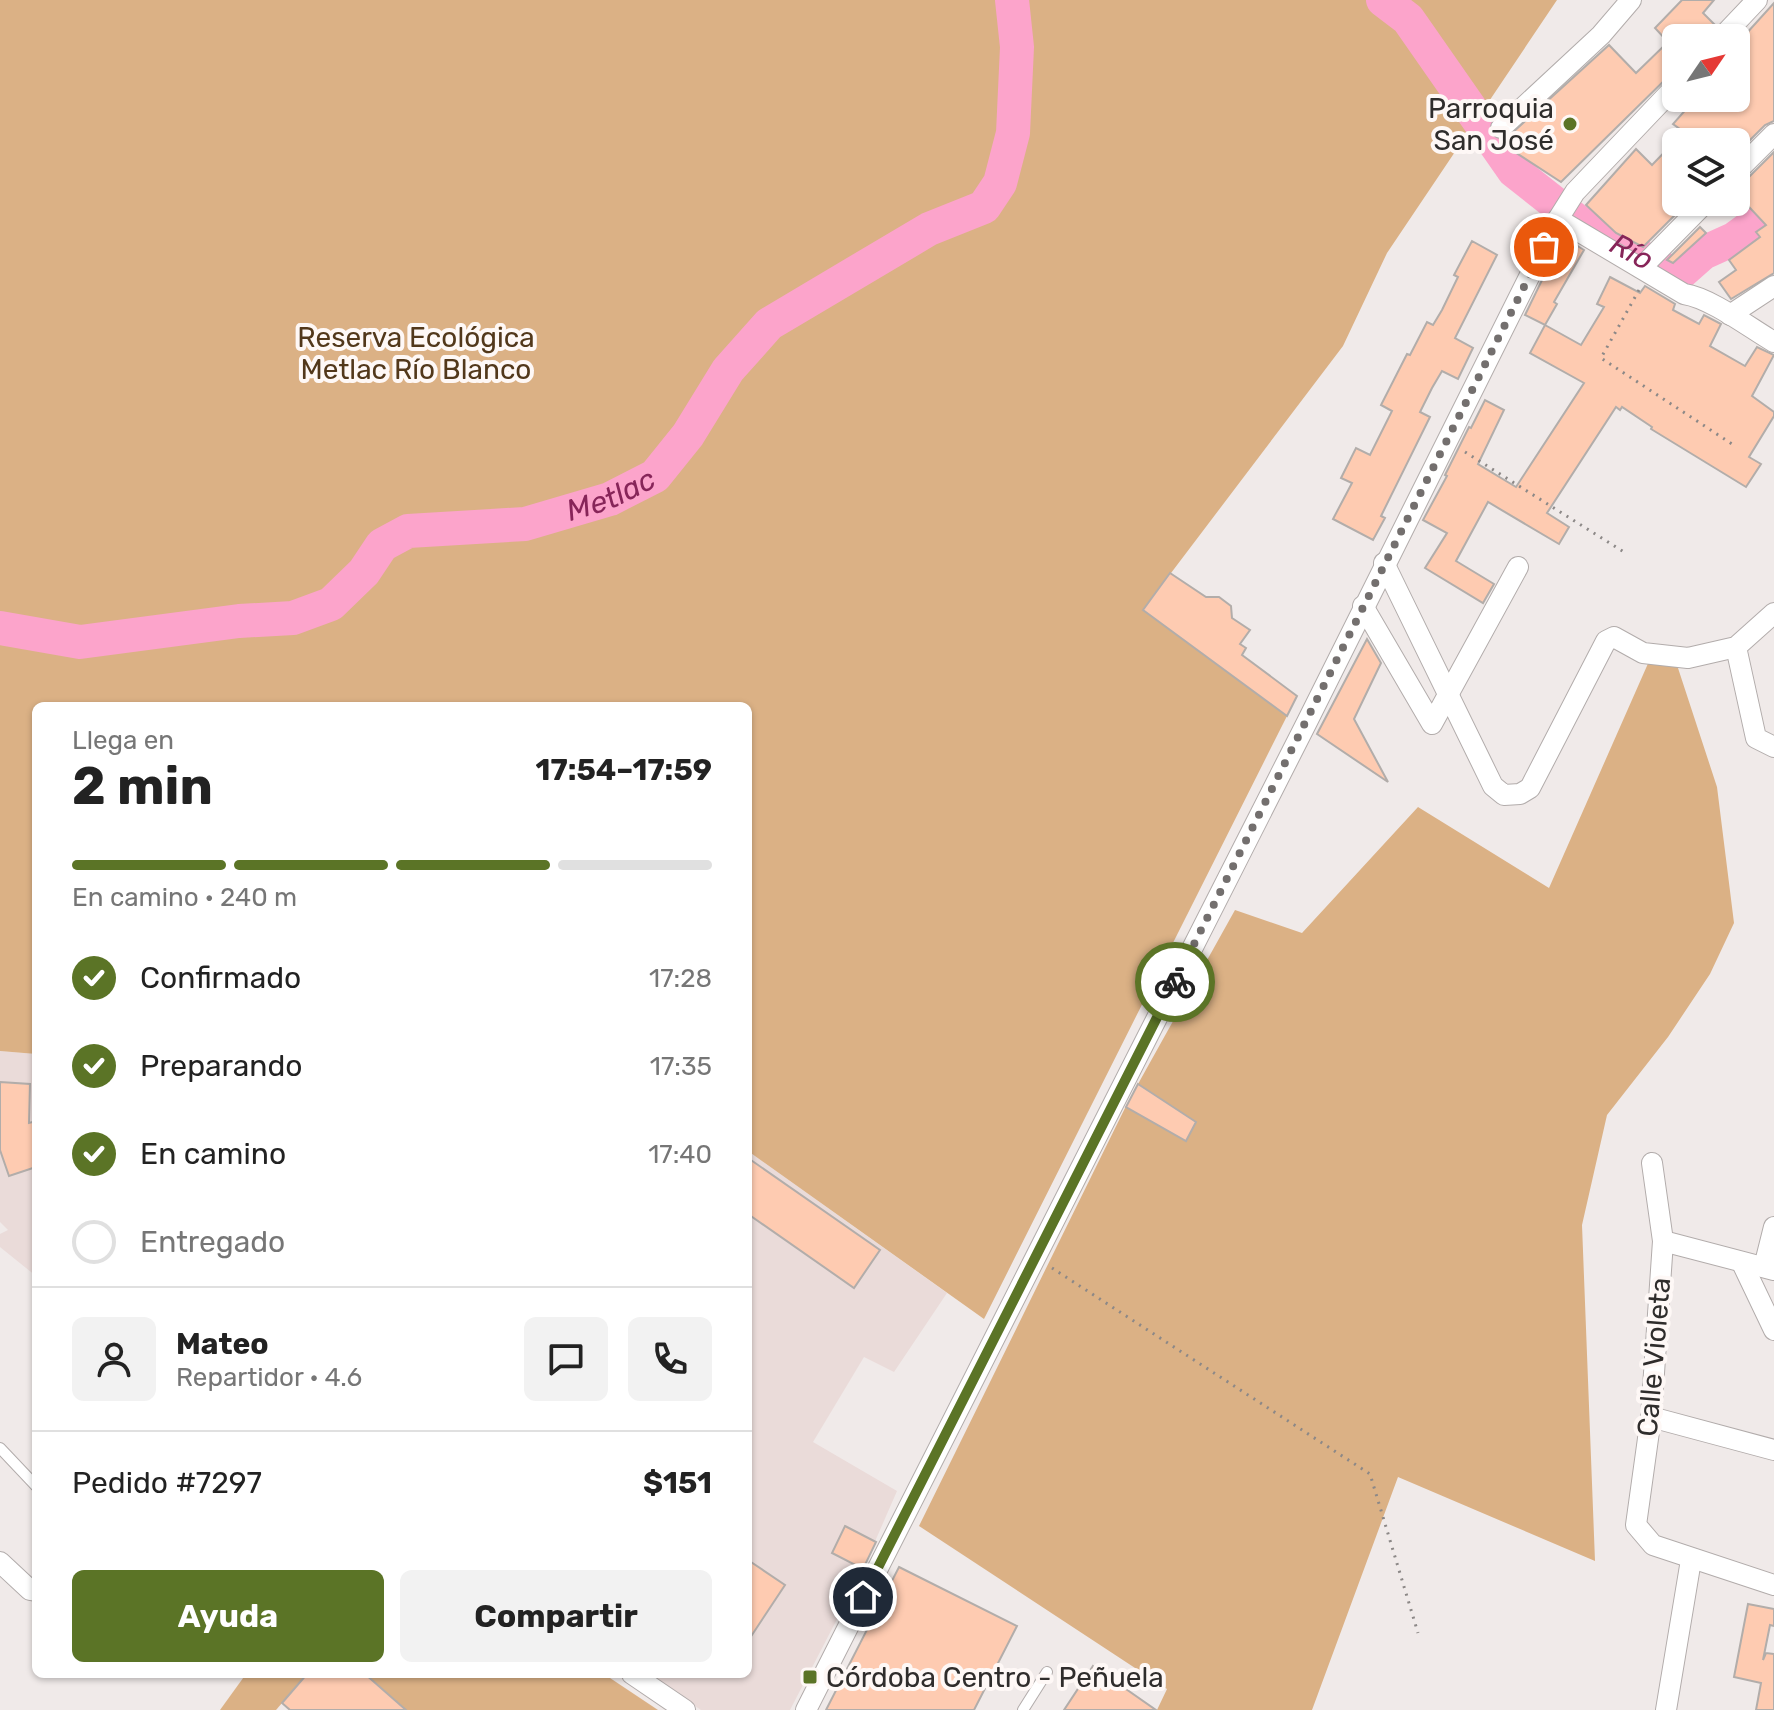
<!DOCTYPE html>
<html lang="es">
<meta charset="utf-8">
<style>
:root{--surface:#fff;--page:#f2f2f2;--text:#222;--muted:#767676;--line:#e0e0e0;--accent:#5b7426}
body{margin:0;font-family:Rubik,sans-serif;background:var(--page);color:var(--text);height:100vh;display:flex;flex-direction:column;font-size:30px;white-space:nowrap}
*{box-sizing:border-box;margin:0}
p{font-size:26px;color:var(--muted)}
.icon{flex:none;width:44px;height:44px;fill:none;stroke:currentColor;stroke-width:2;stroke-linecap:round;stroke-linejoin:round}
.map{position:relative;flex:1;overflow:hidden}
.sheet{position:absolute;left:32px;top:702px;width:720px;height:976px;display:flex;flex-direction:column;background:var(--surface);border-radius:12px;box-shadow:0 2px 6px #0004}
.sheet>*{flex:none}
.needle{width:52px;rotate:55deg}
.fabs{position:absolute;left:1662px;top:24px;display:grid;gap:16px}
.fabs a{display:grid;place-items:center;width:88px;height:88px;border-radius:12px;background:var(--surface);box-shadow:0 2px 6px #0004;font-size:40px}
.pin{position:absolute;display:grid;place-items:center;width:68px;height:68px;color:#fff;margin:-34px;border:4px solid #fff;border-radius:50%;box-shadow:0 2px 8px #0007}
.courier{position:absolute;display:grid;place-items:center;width:80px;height:80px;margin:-40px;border:6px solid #5b7426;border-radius:50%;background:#fff;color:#222;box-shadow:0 2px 10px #0007}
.head em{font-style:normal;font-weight:700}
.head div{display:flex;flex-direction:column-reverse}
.head{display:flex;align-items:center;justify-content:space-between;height:136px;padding:0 40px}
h1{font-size:52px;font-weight:700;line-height:60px}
.bar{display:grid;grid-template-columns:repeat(4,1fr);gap:12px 8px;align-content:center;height:96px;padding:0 40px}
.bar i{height:10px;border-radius:6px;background:var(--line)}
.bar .active{background:var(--accent)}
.bar p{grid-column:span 4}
.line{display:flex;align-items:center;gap:20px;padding:0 40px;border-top:2px solid var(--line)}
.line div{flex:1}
.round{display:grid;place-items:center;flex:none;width:84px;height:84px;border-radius:12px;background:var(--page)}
ol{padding:0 40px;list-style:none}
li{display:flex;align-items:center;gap:24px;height:88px}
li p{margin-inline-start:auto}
li .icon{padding:8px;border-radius:50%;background:var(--accent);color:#fff;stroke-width:4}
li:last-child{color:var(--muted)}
li i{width:44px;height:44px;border:4px solid var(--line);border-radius:50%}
.action{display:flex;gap:16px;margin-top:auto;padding:16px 40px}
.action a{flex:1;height:92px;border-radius:12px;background:var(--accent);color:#fff;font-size:32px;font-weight:700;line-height:92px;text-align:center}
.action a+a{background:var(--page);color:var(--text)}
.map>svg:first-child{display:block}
.built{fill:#eadbd9}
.green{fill:#dbb185}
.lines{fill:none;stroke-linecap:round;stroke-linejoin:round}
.river{stroke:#fca4cb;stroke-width:34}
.building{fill:#fecbb1;stroke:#b2adaa;stroke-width:2}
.service-casing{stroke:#b2acab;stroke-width:12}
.minor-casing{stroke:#b2acab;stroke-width:22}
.path{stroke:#8c8887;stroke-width:3;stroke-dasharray:2 6;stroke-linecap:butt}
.service{stroke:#fff;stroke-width:10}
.minor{stroke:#fff;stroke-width:20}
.done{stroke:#736f6e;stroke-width:8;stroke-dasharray:0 14.4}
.route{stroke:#5b7426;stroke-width:10}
.poi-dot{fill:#5b7426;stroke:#fef8f6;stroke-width:3}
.labels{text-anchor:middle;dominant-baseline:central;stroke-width:8;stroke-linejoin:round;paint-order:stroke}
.poi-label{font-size:28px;fill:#2f2d2c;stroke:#fef8f6;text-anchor:end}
.park-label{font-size:28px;fill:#52381b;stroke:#fef8f6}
.street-label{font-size:28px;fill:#2f2d2c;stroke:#fef8f6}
.water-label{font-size:30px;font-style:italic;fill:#872559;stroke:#fef8f6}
</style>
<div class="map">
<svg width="1774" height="1710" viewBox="0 0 1774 1710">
<rect width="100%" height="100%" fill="#f0eae9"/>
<g class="built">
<polygon points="0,1051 36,1054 36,1276 0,1247 0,1234 8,1230 0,1222"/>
<polygon points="748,1151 947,1293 894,1372 864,1357 813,1442 897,1491 863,1569 790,1710 701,1710 648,1674 748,1674"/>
</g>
<g class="green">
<polygon points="0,0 1557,0 1387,253 1343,346 1143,610 1287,716 984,1319 748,1151 748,706 36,706 36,1054 0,1051"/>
<polygon points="1650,659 1677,665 1717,787 1734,923 1710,974 1668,1037 1607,1115 1582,1225 1595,1561 1398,1477 1312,1710 1157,1710 1167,1689 919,1526 1126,1106 1185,1141 1196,1123 1138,1084 1235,910 1302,933 1418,807 1549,888"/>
<polygon points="246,1674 307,1674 276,1710 220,1710"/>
<polygon points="365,1674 604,1674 658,1710 406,1710"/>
</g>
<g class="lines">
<g class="river">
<path id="s1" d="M1383,0L1408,19L1514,171L1585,227L1677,276L1703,253L1734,239L1774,210"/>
<path id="s2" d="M0,628L80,642L239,621L293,618L331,604L364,572L382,545L408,531L525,524L610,499L655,476L688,435L728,370L769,324L929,229L984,207L1000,183L1013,133L1017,47L1012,0"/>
</g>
</g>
<g class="building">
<polygon points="1682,0 1714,0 1703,13 1715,25 1708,38 1676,38 1676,69 1561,182 1501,143 1609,45 1636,73 1668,42 1655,28"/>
<polygon points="1774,3 1774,121 1765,125 1736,154 1736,142 1676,142 1676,202 1688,202 1643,247 1616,233 1586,205 1636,149 1652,165 1684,132 1673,124 1696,98 1736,98 1736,45"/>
<polygon points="1774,152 1774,273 1731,299 1719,282 1736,270 1729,260 1760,237 1756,232 1766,225 1736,193 1736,185 1745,181"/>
<polygon points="1700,227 1706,233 1673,263 1667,260"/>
<polygon points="1563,237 1584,250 1554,302 1557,304 1545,325 1525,315"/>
<polygon points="1472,241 1497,255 1455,338 1473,348 1458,379 1442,371 1432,388 1420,412 1430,417 1381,516 1385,518 1373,540 1333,519 1352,483 1341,478 1356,448 1370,455 1392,411 1381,405 1407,354 1410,355 1427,322 1433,325 1442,310 1458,277 1454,275"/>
<polygon points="1610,277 1640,293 1645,286 1675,304 1673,310 1699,324 1704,315 1721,324 1710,346 1745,366 1757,347 1774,355 1752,396 1774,412 1774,416 1749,457 1761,464 1746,487 1651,429 1652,427 1622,407 1620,410 1616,407 1547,513 1569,527 1559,544 1488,502 1456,561 1494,584 1483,603 1425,568 1447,533 1423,520 1447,476 1445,475 1469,427 1471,428 1485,400 1504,410 1478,464 1516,487 1584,383 1530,353 1545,325 1581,345 1604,307 1597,304"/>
<polygon points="1170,573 1206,597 1219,597 1231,606 1232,618 1250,630 1240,644 1246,648 1242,655 1297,696 1287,716 1143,610"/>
<polygon points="1367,639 1381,663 1354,719 1388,782 1317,734"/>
<polygon points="0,1082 30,1084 29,1123 36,1121 36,1167 9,1176 0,1150"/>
<polygon points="1138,1084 1196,1122 1186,1141 1126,1107"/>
<polygon points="748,1158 880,1250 854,1288 748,1214"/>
<polygon points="845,1526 876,1542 863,1569 832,1553"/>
<polygon points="748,1560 785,1585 748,1641"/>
<polygon points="899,1567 1017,1626 974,1710 826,1710"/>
<polygon points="1748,1604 1774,1609 1774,1626 1770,1625 1763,1660 1766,1653 1774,1654 1774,1710 1756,1710 1761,1683 1734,1677"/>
<polygon points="1093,1666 1156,1710 1064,1710"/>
<polygon points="307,1674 365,1674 406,1710 290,1710 282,1703"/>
</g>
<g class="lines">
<g class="service-casing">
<g id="service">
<polyline points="0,1448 36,1486"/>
<polyline points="1023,1710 1047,1672"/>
</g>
</g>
<g class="minor-casing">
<g id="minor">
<polyline points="1721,38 1757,0"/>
<polyline points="1501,128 1601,35 1631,0"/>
<polyline points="1736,172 1774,134"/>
<path d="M1558,219L1684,294C1711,298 1750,328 1774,342"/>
<polyline points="1641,268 1706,202"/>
<polyline points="1730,315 1774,286"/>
<polyline points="1384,563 1493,786 1504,795 1520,794 1530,788 1606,641 1614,637 1643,653 1688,658 1736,647 1774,613"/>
<polyline points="1363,606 1432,724 1518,567"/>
<polyline points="1736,647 1756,738 1774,747"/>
<polyline points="1652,1163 1663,1241 1651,1417 1636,1525 1653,1545 1774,1585"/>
<polyline points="1663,1241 1774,1270"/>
<polyline points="1742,1263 1774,1330"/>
<polyline points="1764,1267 1774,1227"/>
<polyline points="1651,1417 1774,1450"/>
<polyline points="0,1562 30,1590 36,1591"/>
<polyline points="632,1674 685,1710"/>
<polyline points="806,1710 1307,722 1558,219 1575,192 1676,86"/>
<polyline points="1666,1710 1691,1560"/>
</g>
</g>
<g class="path">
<polyline points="1639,290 1601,358 1732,444"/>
<polyline points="1465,452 1627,554"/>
<polyline points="1052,1268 1370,1474 1418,1633"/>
</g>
<use href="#service" class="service"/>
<use href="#minor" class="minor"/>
</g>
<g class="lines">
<polyline class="done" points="1175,982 1544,247"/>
<polyline class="route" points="863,1597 1175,982"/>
</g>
<g class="poi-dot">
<circle cx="1570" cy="124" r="8"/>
<rect x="802" y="1669" width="16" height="16" rx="4"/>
</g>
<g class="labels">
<g class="poi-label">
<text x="1554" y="108">Parroquia<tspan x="1554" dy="32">San José</tspan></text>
<text x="826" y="1677" text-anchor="start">Córdoba Centro - Peñuela</text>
</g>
<g class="park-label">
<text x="416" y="337">Reserva Ecológica<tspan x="416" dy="32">Metlac Río Blanco</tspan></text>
</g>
<g class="street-label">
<text transform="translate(1654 1357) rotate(-85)">Calle Violeta</text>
</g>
<g class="water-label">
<text stroke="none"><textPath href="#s1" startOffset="360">Río</textPath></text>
<text stroke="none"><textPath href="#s2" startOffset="652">Metlac</textPath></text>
</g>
</g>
</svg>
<div class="fabs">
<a><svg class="needle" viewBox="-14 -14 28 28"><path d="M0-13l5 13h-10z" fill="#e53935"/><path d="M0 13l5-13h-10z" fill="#767676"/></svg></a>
<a><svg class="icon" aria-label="layers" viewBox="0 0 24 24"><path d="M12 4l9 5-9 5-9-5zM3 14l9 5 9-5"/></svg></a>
</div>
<div class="pin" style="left:1544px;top:247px;background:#ea580c"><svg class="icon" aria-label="bag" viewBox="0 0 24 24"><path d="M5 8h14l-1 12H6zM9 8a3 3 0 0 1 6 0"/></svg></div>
<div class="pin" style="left:863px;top:1597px;background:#1f2937"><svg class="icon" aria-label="home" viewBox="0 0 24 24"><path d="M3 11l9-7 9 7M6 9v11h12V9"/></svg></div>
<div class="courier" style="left:1175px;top:982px"><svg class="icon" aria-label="bike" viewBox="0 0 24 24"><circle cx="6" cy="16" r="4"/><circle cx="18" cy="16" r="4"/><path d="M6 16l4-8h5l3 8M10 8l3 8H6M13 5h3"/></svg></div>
<section class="sheet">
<div class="head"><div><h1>2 min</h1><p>Llega en</p></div><em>17:54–17:59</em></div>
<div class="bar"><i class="active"></i><i class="active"></i><i class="active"></i><i></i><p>En camino · 240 m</p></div>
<ol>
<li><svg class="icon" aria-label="check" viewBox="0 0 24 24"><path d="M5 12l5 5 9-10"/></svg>Confirmado<p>17:28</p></li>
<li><svg class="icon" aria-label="check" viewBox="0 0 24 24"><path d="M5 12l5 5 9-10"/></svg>Preparando<p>17:35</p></li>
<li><svg class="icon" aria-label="check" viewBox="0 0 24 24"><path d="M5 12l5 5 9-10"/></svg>En camino<p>17:40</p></li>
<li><i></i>Entregado</li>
</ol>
<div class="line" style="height:144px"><a class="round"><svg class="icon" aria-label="person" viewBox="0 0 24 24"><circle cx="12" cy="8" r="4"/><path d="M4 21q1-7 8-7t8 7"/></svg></a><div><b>Mateo</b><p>Repartidor · 4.6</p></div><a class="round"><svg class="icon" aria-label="chat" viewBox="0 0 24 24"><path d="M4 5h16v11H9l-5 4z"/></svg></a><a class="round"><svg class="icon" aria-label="phone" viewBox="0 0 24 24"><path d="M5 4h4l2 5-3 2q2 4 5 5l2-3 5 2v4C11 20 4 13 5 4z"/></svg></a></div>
<div class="line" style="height:104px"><div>Pedido #7297</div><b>$151</b></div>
<div class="action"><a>Ayuda</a><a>Compartir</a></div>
</section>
</div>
